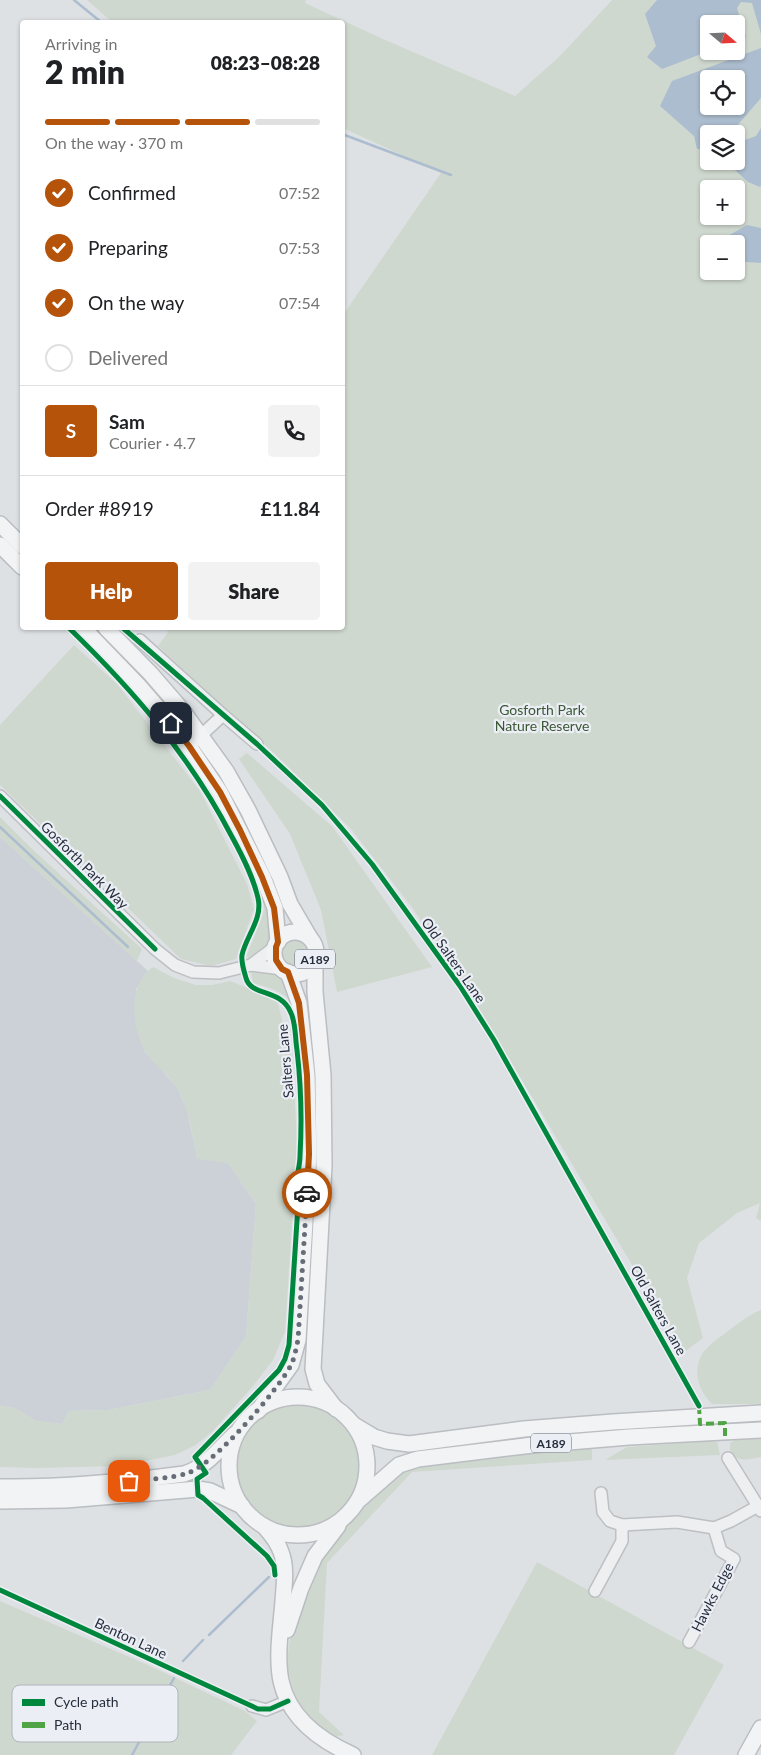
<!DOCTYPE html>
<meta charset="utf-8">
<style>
:root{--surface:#fff;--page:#f2f2f2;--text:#202124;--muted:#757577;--line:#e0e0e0;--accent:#b45309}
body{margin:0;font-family:Lato,sans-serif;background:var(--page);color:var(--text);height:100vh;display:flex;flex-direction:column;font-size:19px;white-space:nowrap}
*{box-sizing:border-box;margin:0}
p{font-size:16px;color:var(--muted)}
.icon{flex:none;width:28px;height:28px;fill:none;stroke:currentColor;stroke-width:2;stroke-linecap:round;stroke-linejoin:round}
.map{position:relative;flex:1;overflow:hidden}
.panel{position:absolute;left:20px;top:20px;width:325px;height:610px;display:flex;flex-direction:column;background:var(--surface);border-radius:5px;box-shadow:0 1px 4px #0004}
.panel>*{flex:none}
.needle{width:32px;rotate:109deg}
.fabs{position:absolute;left:700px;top:15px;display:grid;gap:10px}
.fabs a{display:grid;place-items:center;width:45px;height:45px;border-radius:5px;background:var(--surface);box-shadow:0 1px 4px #0004;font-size:25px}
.pin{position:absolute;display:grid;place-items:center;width:42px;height:42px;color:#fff;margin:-21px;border-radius:10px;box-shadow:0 2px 8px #0006}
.courier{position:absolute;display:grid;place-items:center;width:50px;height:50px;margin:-25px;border:4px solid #b45309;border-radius:50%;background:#fff;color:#222;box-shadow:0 1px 6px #0007}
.overview em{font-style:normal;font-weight:800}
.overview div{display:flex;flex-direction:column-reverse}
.overview{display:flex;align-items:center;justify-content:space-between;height:85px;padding:0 25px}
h1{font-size:32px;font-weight:800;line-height:38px}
.bar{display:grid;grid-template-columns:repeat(4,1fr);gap:8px 5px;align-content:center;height:60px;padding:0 25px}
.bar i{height:6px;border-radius:4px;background:var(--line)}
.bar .on{background:var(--accent)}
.bar p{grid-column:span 4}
.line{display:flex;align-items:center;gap:12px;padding:0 25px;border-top:1px solid var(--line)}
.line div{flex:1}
.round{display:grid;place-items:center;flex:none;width:52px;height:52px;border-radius:5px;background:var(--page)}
ol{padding:0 25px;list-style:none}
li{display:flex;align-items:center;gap:15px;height:55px}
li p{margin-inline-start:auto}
li .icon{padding:5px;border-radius:50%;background:var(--accent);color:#fff;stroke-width:4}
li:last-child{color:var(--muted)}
li i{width:28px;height:28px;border:2px solid var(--line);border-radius:50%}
.primary-button{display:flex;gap:10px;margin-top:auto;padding:10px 25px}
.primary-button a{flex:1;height:58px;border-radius:5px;background:var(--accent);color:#fff;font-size:20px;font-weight:800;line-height:58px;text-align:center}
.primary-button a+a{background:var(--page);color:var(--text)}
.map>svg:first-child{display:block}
.built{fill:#ccd0d7}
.green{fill:#cfd8cf;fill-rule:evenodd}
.water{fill:#acbdcf;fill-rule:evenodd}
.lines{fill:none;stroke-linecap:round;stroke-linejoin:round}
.stream{stroke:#acbdcf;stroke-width:2.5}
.minor-casing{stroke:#bdbfc2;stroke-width:14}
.major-casing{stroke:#babdc1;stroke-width:18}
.minor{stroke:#edeff0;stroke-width:11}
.major{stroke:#f2f3f4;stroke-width:15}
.quiet{stroke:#50a445;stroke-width:4;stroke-dasharray:8 4;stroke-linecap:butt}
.cycleway-casing{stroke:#ebeef4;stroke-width:8}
.cycleway{stroke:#00873e;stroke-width:5}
.done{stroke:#666d77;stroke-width:5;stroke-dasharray:0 9}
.route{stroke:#b45309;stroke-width:6}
.labels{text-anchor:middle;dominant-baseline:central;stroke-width:4.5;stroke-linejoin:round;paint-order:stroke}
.shield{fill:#ebeef4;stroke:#616873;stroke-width:1}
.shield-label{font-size:12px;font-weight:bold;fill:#262e3c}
.park-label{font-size:14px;fill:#3a5733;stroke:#ebeef4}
.street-label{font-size:14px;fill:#262e3c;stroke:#ebeef4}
.key{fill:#ebeef4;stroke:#b0b4bd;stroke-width:1}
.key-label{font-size:14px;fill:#262e3c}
</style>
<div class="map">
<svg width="761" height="1755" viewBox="0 0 761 1755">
<rect width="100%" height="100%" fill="#dee1e4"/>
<polygon class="built" points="0,837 148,971 136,989 145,1052 177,1087 187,1110 197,1158 228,1163 256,1204 246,1337 210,1390 108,1410 69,1411 62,1424 36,1421 15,1408 0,1406"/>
<g class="green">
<path d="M87,0H306L305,3L383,39L515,96L560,56L612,0H761V1221L756,1218L760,1203L737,1213L699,1243L687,1278L703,1338L684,1352L470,993L411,906L351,829L276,755L158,646L168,632L165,628H342L343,315L441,173L343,128L342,22H112ZM709,24H736V51H709ZM709,79H736V106H709ZM709,134H736V161H709ZM709,189H736V216H709ZM709,244H736V271H709Z"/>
<polygon points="74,645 117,684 200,791 247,884 254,909 236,959 211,966 181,959 0,785 0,725"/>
<polygon points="247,753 332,826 432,967 337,992 321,910 290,834 239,759"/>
<polygon points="0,817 31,848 142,949 137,961 0,837"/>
<path d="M265,903C270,921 278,937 261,951C257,954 253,957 248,959L247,955L263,914Z"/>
<circle cx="296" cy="953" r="15"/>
<path d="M153,967L174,978L196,985H212L230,981L277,1000L293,1062L297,1146L285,1332L273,1360L253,1386L212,1432L194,1446L175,1455L120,1466L36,1468L0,1467V1406L15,1408L36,1421L62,1424L69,1411L108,1410L210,1390L246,1337L256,1204L228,1163L197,1159C192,1135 190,1110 177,1088C169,1074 153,1065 145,1051C131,1025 127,985 153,967Z"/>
<path d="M259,971C284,973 286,982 293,1004C282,990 269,988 253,983L251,972Z"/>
<path d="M761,1310V1404H712C699,1391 692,1372 702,1354C707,1346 720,1337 728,1331C739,1323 748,1315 761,1310Z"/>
<circle cx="299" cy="1466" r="62"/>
<path d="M761,1437V1457C749,1459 740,1463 730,1453V1443L737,1439Z"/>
<polygon points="710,1441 717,1442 720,1455 605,1460 627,1447"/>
<polygon points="592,1447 592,1460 412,1472 327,1563 319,1712 344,1735 334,1737 318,1726 304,1710 294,1693 288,1670 288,1652 291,1634 317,1560 327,1545 388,1480 412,1464"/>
<polygon points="537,1562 724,1665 674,1755 432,1755"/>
<polygon points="0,1601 150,1666 245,1711 257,1721 231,1755 0,1755"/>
</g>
<g class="water">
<polygon points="657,0 761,0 761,34 752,3 741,2 737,8 746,37 736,41 736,24 709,24 709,51 662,69 647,57 656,46 645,14"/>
<path d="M761,48V98L736,127L727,134H709V147L706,149H697L694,136L660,106L672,81ZM709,79H736V106H709Z"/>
<polygon points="761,128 761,186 760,187 748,182 725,161 736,161 737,143 756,136"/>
<polygon points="747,225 761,228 761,263 746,262 736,256 736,244 716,243"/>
</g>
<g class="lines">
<g class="stream">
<polyline points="74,0 101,22"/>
<polyline points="342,134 451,175"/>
<polyline points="0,827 128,947"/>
<polyline points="209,1635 269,1577"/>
<polyline points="183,1661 203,1640"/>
<polyline points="132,1755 174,1678"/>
</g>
<g class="minor-casing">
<g id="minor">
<polyline points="140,640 223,715 257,744"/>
<polyline points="195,741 223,715"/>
<polyline points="0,796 155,949 175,965 193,972 219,973 251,965 282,969"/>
<polyline points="251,965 275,947"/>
<polyline points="728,1458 761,1511"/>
<polyline points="601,1493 603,1512 610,1521 622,1525 677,1522 714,1528"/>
<polyline points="595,1591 622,1541 622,1525"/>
<polyline points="689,1642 734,1559 721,1551 714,1528 731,1521 758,1506"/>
<polyline points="252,1706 266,1710 288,1701"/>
</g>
</g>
<g class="major-casing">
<g id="major">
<polyline points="0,524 22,546"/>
<polyline points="0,545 22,567"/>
<polyline points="83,628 138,685 171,723 189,746 220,792 263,877 275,908 278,942"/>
<polyline points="106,628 151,674 182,710 226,771 248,810 280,877 290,904 310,938"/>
<circle cx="295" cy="953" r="21"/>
<polyline points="315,960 315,992 323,1075 324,1166 313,1369 317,1384 336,1409"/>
<circle cx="298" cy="1466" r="69"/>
<polyline points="258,1411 291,1365 298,1340 309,1154 307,1075 299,1003 288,972"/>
<polyline points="354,1425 374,1437 387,1441 409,1444 524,1429 613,1422 761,1413"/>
<path d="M0,1487C62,1488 123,1482 184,1474C205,1468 220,1448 235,1434"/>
<polyline points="360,1499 399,1465 418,1459 533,1445 629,1437 761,1430"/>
<polyline points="0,1501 66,1500 198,1489 210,1491 242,1506"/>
<path d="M264,1526C271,1534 278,1542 281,1552C287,1567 284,1586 283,1601C281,1627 276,1656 281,1681C289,1718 321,1741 353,1755"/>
<polyline points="287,1630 301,1588 315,1556 338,1526"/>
<polyline points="746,1755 761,1728"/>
</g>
</g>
<use href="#minor" class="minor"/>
<use href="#major" class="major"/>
<polyline class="quiet" points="699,1406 700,1424 725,1423 725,1436"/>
<g class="cycleway-casing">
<g id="cycleway">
<path d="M69,628C133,690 190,756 231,835C242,855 253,876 258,898C263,919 246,936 242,955C241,962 244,971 246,978C251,997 281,988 291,1013C296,1024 295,1038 297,1050C301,1085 302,1121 300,1156C300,1165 297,1173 297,1182C296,1190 298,1197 298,1205L289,1345L285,1359L279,1370L195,1457L206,1473L197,1479L198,1495L203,1498L267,1556L274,1566L275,1575"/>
<polyline points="123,628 257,744 322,805 372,864 460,986 494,1040 699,1406"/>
<polyline points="0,796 155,949"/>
<polyline points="0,1590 258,1709 270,1709 288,1701"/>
</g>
</g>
<use href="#cycleway" class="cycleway"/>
</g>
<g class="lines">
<path class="done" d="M129,1481C147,1479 173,1479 190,1472C214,1464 279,1389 291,1365C295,1357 296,1348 298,1340L307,1193"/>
<polyline class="route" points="171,723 189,746 220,792 240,830 262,877 274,908 278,942 276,947 276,960 282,969 288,972 299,1003 307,1075 309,1154 307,1193"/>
</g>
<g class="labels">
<g class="shield">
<rect x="295" y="949.5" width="40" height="19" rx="4"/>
<rect x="531" y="1433.5" width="40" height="19" rx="4"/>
</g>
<g class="shield-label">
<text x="315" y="959">A189</text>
<text x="551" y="1443">A189</text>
</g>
<g class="park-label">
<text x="542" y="709">Gosforth Park<tspan x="542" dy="16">Nature Reserve</tspan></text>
</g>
<g class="street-label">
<text transform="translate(85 865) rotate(45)">Gosforth Park Way</text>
<text transform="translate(454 960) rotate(55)">Old Salters Lane</text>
<text transform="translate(285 1061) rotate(-95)">Salters Lane</text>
<text transform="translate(659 1310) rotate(61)">Old Salters Lane</text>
<text transform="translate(712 1597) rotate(-63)">Hawks Edge</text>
<text transform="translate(131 1638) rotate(25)">Benton Lane</text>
</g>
</g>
<rect x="12" y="1685" width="166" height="57" rx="8" class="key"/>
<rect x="22" y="1699" width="23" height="7" fill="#00873e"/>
<rect x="22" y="1722" width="23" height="6" fill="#50a445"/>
<g class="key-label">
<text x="54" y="1707">Cycle path</text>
<text x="54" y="1730">Path</text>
</g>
</svg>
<div class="fabs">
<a><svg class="needle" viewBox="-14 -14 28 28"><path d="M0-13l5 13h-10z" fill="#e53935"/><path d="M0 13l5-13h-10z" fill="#757577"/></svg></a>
<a><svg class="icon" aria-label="locate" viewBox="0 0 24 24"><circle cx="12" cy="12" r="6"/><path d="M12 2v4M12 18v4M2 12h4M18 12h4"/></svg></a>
<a><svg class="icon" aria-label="layers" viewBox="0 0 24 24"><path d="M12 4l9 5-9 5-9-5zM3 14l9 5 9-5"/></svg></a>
<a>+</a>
<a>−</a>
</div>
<div class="pin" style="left:129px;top:1481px;background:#ea580c"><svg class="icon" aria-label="bag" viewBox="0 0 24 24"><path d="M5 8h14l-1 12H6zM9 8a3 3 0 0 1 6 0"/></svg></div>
<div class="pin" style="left:171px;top:723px;background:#1f2937"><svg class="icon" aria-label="home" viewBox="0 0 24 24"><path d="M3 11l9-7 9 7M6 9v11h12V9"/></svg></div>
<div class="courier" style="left:307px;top:1193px"><svg class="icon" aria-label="car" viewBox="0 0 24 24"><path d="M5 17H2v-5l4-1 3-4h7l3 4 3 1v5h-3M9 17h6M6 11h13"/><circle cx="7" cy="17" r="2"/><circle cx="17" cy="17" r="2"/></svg></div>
<section class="panel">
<div class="overview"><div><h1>2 min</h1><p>Arriving in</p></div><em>08:23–08:28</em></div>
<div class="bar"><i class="on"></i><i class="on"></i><i class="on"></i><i></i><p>On the way · 370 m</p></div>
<ol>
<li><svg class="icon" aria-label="check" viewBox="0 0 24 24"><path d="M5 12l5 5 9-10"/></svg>Confirmed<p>07:52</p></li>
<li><svg class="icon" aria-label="check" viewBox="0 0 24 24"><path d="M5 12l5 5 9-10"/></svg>Preparing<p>07:53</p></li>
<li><svg class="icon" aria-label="check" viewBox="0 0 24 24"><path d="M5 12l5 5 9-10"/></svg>On the way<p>07:54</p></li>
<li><i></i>Delivered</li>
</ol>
<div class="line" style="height:90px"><b class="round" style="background:var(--accent);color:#fff">S</b><div><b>Sam</b><p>Courier · 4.7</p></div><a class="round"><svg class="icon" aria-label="phone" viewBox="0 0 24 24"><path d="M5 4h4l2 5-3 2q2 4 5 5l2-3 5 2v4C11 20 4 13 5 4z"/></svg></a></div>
<div class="line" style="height:65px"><div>Order #8919</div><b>£11.84</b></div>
<div class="primary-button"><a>Help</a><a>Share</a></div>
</section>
</div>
